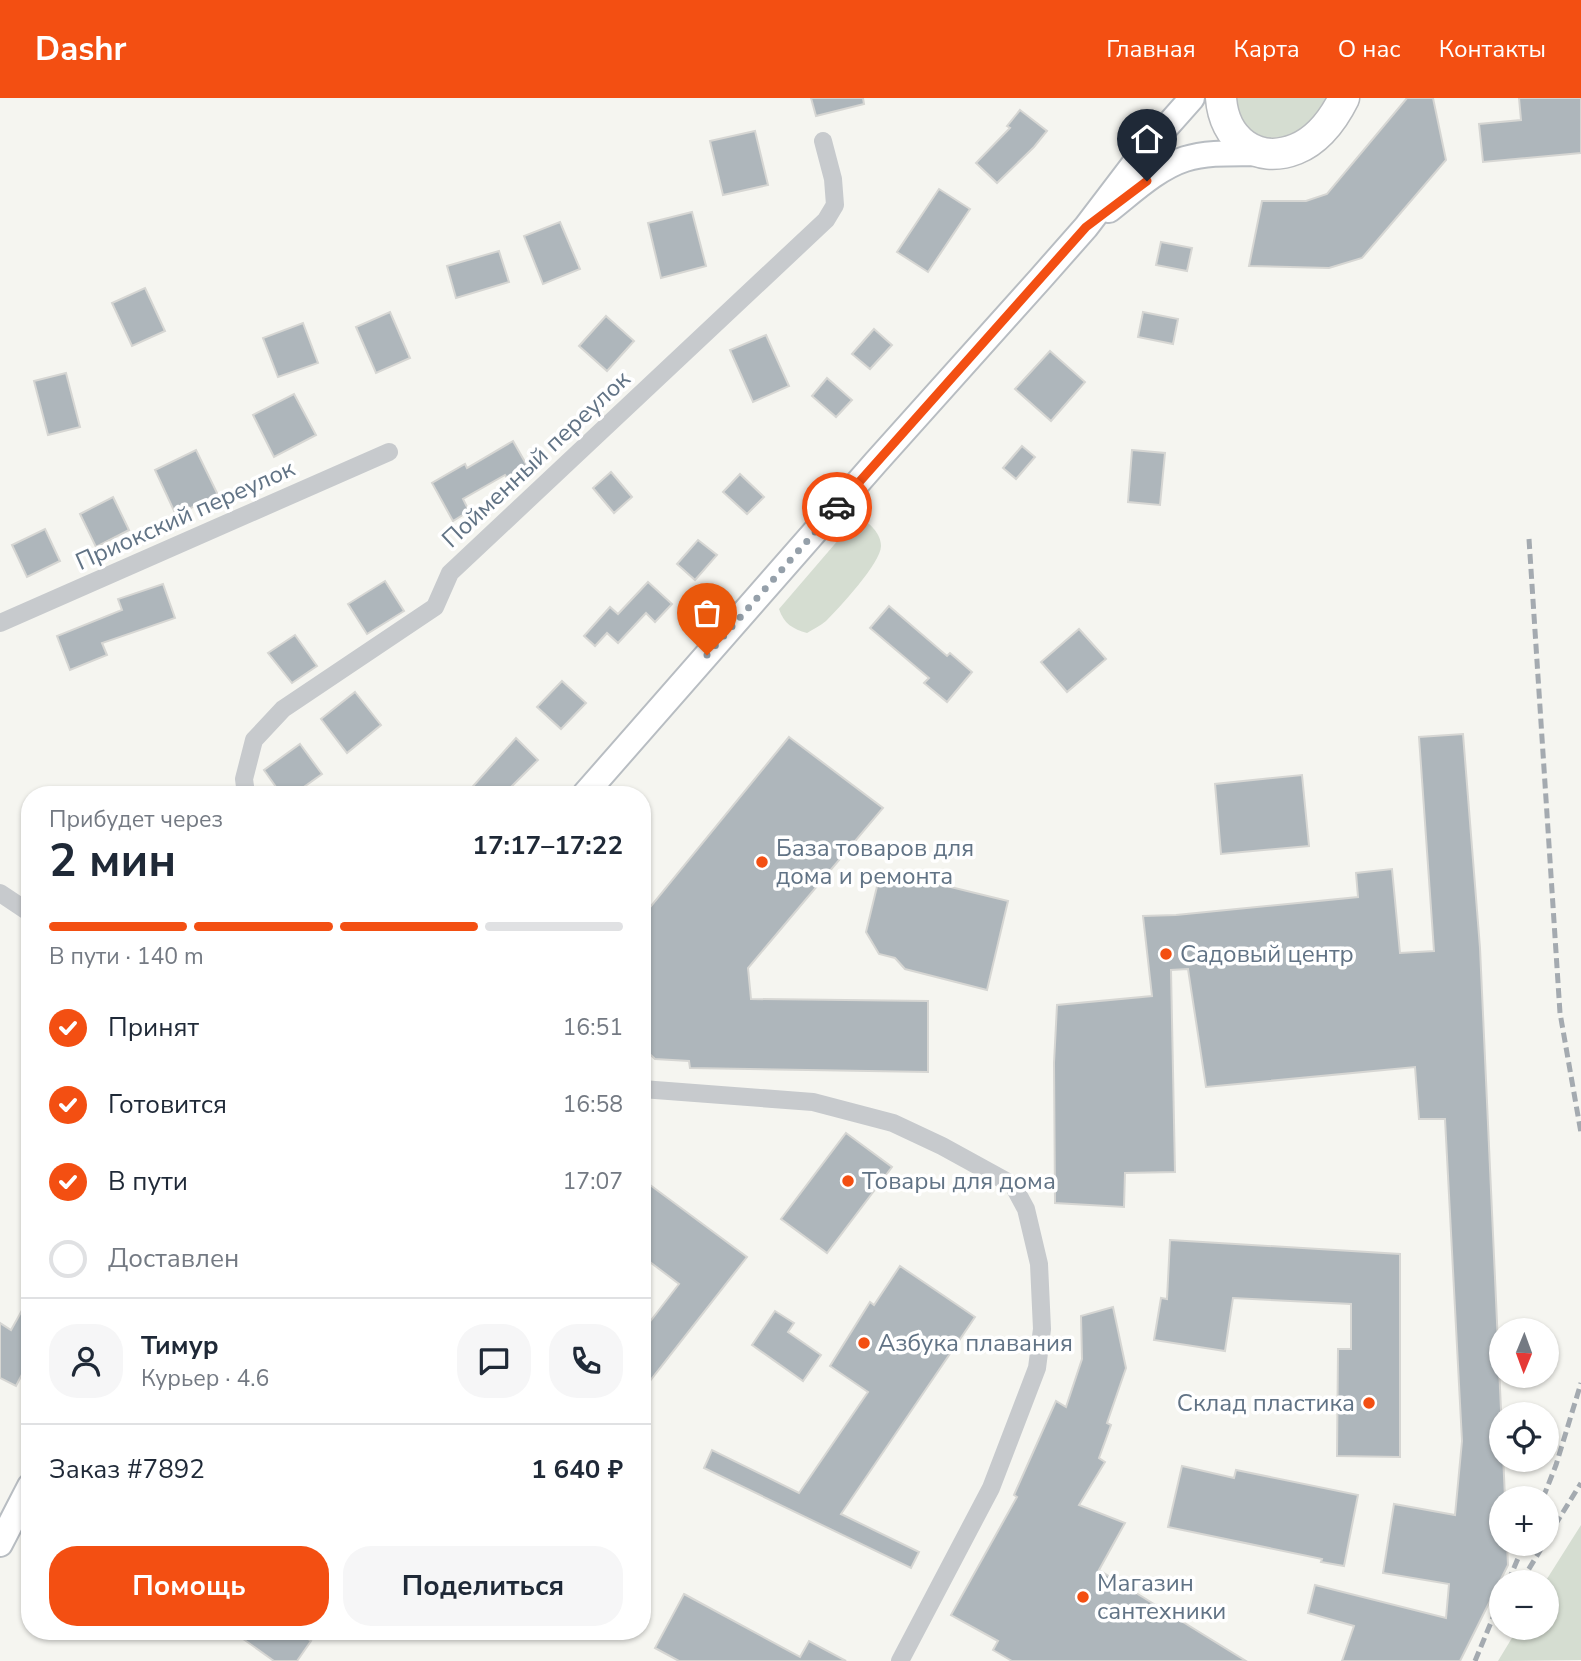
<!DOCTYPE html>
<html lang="ru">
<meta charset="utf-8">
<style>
:root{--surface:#fff;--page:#f6f6f7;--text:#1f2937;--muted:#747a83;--line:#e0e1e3;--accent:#f34f12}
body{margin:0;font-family:"Nunito Sans",sans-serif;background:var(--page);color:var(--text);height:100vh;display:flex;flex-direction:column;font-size:26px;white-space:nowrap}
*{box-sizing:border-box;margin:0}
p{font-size:23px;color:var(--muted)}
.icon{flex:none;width:38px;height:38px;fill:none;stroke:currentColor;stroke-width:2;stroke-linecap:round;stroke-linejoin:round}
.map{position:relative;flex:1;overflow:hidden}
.details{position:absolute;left:21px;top:688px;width:630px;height:854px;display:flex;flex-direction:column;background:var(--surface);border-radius:28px;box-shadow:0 2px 5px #0004}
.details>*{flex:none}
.needle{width:46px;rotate:181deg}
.controls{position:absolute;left:1489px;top:1220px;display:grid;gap:14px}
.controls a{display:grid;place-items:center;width:70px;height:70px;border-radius:50%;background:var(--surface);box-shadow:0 2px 5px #0004;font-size:35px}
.pin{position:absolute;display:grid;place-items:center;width:60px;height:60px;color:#fff;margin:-72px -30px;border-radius:50% 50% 50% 0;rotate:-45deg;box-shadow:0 0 7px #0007}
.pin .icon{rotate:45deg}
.courier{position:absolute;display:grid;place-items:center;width:70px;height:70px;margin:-35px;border:5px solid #f34f12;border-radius:50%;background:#fff;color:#222;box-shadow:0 2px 9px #0007}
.overview em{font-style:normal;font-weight:700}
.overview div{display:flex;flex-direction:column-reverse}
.overview{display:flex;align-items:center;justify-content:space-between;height:119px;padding:0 28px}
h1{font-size:46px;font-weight:700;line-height:52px}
.bar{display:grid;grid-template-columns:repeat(4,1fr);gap:10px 7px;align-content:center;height:84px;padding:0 28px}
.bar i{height:9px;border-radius:5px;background:var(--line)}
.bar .current{background:var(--accent)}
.bar p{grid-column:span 4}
.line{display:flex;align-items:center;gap:18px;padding:0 28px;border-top:2px solid var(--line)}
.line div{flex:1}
.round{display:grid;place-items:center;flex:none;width:74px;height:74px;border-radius:28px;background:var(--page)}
ol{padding:0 28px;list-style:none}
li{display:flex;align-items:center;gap:21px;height:77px}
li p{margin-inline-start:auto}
li .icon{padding:7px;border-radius:50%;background:var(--accent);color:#fff;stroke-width:4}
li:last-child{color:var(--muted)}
li i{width:38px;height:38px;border:4px solid var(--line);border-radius:50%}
.button{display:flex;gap:14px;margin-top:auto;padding:14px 28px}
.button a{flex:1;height:80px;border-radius:28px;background:var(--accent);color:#fff;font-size:28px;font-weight:700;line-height:80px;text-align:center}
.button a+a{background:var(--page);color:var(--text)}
header{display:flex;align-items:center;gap:42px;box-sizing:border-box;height:98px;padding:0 35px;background:var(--accent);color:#fff}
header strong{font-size:33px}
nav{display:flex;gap:38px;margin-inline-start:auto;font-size:24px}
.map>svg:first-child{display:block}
.green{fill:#d5ddd1}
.building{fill:#aeb6bb;stroke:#d6d6d3;stroke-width:2}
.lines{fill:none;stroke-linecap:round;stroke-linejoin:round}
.secondary-casing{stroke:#b8bdc2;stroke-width:28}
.trunk-casing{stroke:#b8bbbe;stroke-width:33}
.minor{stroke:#c7cacd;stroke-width:18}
.secondary{stroke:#fff;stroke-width:24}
.trunk{stroke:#fff;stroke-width:30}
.rail{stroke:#a4aab0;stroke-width:5;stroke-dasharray:10 5;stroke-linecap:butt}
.done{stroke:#95a0aa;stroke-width:7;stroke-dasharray:0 12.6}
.route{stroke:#f34f12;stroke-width:9}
.poi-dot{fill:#f34f12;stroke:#fff;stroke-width:2.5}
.labels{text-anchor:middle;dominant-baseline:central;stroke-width:7;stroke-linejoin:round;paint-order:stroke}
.street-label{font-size:24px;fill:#617385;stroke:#fff}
.poi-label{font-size:24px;fill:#617385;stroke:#fff;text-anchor:start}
</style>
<header>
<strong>Dashr</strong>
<nav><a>Главная</a><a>Карта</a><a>О нас</a><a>Контакты</a></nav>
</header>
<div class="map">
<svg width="1581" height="1563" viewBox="0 0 1581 1563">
<rect width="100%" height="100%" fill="#f5f5f0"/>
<g class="green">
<path d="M1232,0H1329C1314,25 1289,48 1259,37C1250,34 1241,30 1237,22C1234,15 1234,7 1232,0Z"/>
<path d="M858,419C868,423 881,435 881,448C881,465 839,510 826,523C820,528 813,531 807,535C793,531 784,526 779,511Z"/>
<polygon points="1581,1427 1581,1562 1498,1563 1518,1530 1547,1530 1547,1484 1545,1484"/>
</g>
<g class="building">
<polygon points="811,0 863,0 864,6 816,18"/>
<polygon points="1407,0 1433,0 1446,62 1362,160 1329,170 1249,168 1262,103 1306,103 1327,96"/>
<polygon points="1519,0 1581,0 1581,55 1483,64 1479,26 1521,22"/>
<polygon points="1020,12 1047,33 1034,49 997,85 976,65 1010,30 1007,28"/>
<polygon points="755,33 768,87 723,97 710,43"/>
<polygon points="939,91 970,111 928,174 897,154"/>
<polygon points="692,114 706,168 661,180 648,125"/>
<polygon points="560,124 580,171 543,186 524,138"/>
<polygon points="1161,144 1192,150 1187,173 1156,167"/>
<polygon points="499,153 509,184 456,200 447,168"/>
<polygon points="145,190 165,233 132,248 112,205"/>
<polygon points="390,214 410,260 376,275 356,229"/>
<polygon points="1143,214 1178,221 1173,246 1138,239"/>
<polygon points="606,218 634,243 607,273 579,248"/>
<polygon points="303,225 318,265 278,279 263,240"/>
<polygon points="874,231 892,247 870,271 852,256"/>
<polygon points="766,237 789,288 753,304 730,252"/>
<polygon points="1050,253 1085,284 1051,323 1015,291"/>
<polygon points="66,275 80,329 48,337 34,283"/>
<polygon points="827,280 852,302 836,319 812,298"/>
<polygon points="294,296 316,337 274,359 253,317"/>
<polygon points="513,343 529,371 509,383 505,377 463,401 469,413 453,423 432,385 465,366 467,370"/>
<polygon points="1022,348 1035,359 1016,381 1003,370"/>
<polygon points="196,352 218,397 176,417 155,372"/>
<polygon points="1132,352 1165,355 1160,407 1128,404"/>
<polygon points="611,374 632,399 614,415 593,390"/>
<polygon points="740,376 764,399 747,416 723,394"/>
<polygon points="113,399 129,432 96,449 80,416"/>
<polygon points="45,431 60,463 27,479 12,447"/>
<polygon points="698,442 717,457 695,482 677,466"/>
<polygon points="385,483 404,513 367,536 348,506"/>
<polygon points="648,484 672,506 655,524 646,515 618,545 607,535 595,548 584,538 610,509 618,516"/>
<polygon points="163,486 175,520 102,545 107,557 70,572 57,538 122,512 118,501"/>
<polygon points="889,508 947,558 950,555 972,574 947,604 924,585 929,580 870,530"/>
<polygon points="1079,531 1106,561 1067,594 1041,564"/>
<polygon points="295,537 317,568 292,585 268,555"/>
<polygon points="562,583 586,605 561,631 537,609"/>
<polygon points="355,594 381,627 347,655 321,621"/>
<polygon points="1463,636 1480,850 1505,1400 1502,1400 1502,1446 1507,1446 1508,1467 1460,1563 1342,1563 1354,1528 1308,1515 1315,1487 1446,1520 1449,1486 1383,1475 1394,1406 1455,1417 1462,1343 1445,1021 1419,1021 1415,969 1206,989 1188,871 1171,872 1175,1074 1125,1075 1124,1109 1055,1105 1054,965 1057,907 1152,898 1143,818 1176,817 1358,799 1356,775 1392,771 1400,855 1434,853 1419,639"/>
<polygon points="789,639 883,710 748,870 751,901 928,903 928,974 690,970 689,963 655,961 642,949 642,819"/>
<polygon points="516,640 538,662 504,696 466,696"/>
<polygon points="300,646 322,676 294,696 281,696 264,672"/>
<polygon points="1302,677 1309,748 1221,756 1215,686"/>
<polygon points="881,772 1008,803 987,892 905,871 895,860 879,856 866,834"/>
<polygon points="846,1035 892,1069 827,1155 781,1121"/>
<polygon points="642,1081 747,1159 642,1293 642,1234 679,1186 642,1158"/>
<polygon points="1170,1142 1400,1156 1400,1359 1337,1358 1338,1251 1351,1251 1351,1206 1233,1200 1225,1253 1154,1242 1161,1200 1167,1201"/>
<polygon points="900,1168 975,1219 841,1416 919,1454 911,1470 704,1370 712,1352 799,1395 868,1294 830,1268 870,1204 874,1207"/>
<polygon points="30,1198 30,1261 16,1288 0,1280 0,1225 11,1232"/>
<polygon points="1113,1209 1126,1270 1107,1325 1111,1327 1099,1360 1105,1364 1079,1407 1125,1425 1099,1472 1246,1563 1012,1563 993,1552 998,1543 951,1517 1017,1399 1014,1397 1056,1303 1066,1309 1082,1261 1081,1218"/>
<polygon points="775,1213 794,1225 788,1234 821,1257 803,1283 752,1247"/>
<polygon points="1182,1368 1234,1380 1236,1372 1358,1397 1344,1468 1321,1464 1322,1461 1168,1429"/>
<polygon points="684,1496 800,1559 809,1543 846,1563 679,1563 655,1550"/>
<polygon points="232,1533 297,1533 311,1543 297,1563 274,1563"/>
</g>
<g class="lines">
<g class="secondary-casing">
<g id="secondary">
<path d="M1109,112C1132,94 1157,70 1185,61C1211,53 1240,56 1266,55"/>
<polyline points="585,696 876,364 1041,180 1086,129 1137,62 1192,0"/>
<polyline points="0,1446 30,1388"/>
</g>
</g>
<g class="trunk-casing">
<path id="trunk" d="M1221,0C1224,41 1256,67 1296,51C1318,42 1334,20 1344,0"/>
</g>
<g class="minor">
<polyline points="0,525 389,354"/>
<polyline points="246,696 244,681 254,642 283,611 435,509 450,475 826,122 835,107 833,81 823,43"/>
<polyline points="0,795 30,815"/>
<polyline points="642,991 813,1004 893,1025 942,1048 1013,1087 1026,1111 1039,1166 1042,1231 1037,1270 991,1390 900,1563"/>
</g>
<use href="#secondary" class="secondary"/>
<use href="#trunk" class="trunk"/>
<g class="rail">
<polyline points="1529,441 1560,915 1581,1035"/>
<polyline points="1543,1400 1556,1367 1581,1285"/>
<polyline points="1547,1440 1581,1385"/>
<polyline points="1508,1484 1524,1446"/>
<polyline points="1521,1484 1544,1446"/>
<polyline points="1475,1563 1502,1498"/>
</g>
</g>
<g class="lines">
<polyline class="done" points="707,557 837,409"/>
<polyline class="route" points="837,409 1086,129 1147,83"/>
</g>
<g class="poi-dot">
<circle cx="762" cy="764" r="7"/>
<circle cx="1166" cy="856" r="7"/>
<circle cx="848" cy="1083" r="7"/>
<circle cx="864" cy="1245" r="7"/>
<circle cx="1369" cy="1305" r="7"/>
<circle cx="1083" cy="1499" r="7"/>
</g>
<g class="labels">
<g class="street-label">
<text transform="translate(536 361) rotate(-43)">Пойменный переулок</text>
<text transform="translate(185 417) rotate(-24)">Приокский переулок</text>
</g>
<g class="poi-label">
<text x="776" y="750">База товаров для<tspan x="776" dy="28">дома и ремонта</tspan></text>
<text x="1180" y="856">Садовый центр</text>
<text x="862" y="1083">Товары для дома</text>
<text x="878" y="1245">Азбука плавания</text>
<text x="1355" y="1305" text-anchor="end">Склад пластика</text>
<text x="1097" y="1485">Магазин<tspan x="1097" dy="28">сантехники</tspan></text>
</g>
</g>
</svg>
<div class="controls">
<a><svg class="needle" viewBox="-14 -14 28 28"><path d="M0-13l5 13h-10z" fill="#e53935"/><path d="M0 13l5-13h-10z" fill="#747a83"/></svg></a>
<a><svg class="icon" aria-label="locate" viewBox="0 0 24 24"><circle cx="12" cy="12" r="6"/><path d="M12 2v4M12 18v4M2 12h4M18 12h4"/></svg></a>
<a>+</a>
<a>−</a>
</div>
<div class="pin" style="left:707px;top:557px;background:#ea580c"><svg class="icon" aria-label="bag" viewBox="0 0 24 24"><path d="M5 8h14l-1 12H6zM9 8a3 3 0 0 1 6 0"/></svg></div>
<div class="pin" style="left:1147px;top:83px;background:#1f2937"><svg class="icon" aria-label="home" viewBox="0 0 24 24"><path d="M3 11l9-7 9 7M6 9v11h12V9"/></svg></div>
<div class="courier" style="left:837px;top:409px"><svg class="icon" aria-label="car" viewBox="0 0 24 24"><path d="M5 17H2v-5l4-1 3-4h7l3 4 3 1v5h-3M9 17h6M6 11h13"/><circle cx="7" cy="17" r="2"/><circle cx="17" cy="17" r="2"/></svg></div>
<section class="details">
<div class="overview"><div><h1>2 мин</h1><p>Прибудет через</p></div><em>17:17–17:22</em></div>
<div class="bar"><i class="current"></i><i class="current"></i><i class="current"></i><i></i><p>В пути · 140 m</p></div>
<ol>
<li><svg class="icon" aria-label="check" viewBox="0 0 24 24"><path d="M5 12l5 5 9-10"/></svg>Принят<p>16:51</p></li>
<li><svg class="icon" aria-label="check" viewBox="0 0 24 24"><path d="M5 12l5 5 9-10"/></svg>Готовится<p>16:58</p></li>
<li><svg class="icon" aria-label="check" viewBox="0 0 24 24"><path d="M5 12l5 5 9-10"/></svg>В пути<p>17:07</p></li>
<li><i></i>Доставлен</li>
</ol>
<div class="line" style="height:126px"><a class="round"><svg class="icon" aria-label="person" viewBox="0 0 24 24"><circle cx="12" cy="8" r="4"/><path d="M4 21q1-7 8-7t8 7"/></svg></a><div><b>Тимур</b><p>Курьер · 4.6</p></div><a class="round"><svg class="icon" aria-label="chat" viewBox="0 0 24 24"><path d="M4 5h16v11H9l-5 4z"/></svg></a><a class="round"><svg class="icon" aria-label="phone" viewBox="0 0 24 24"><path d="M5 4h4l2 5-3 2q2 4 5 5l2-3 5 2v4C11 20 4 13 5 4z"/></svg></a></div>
<div class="line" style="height:91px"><div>Заказ #7892</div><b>1 640 ₽</b></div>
<div class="button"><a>Помощь</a><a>Поделиться</a></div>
</section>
</div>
